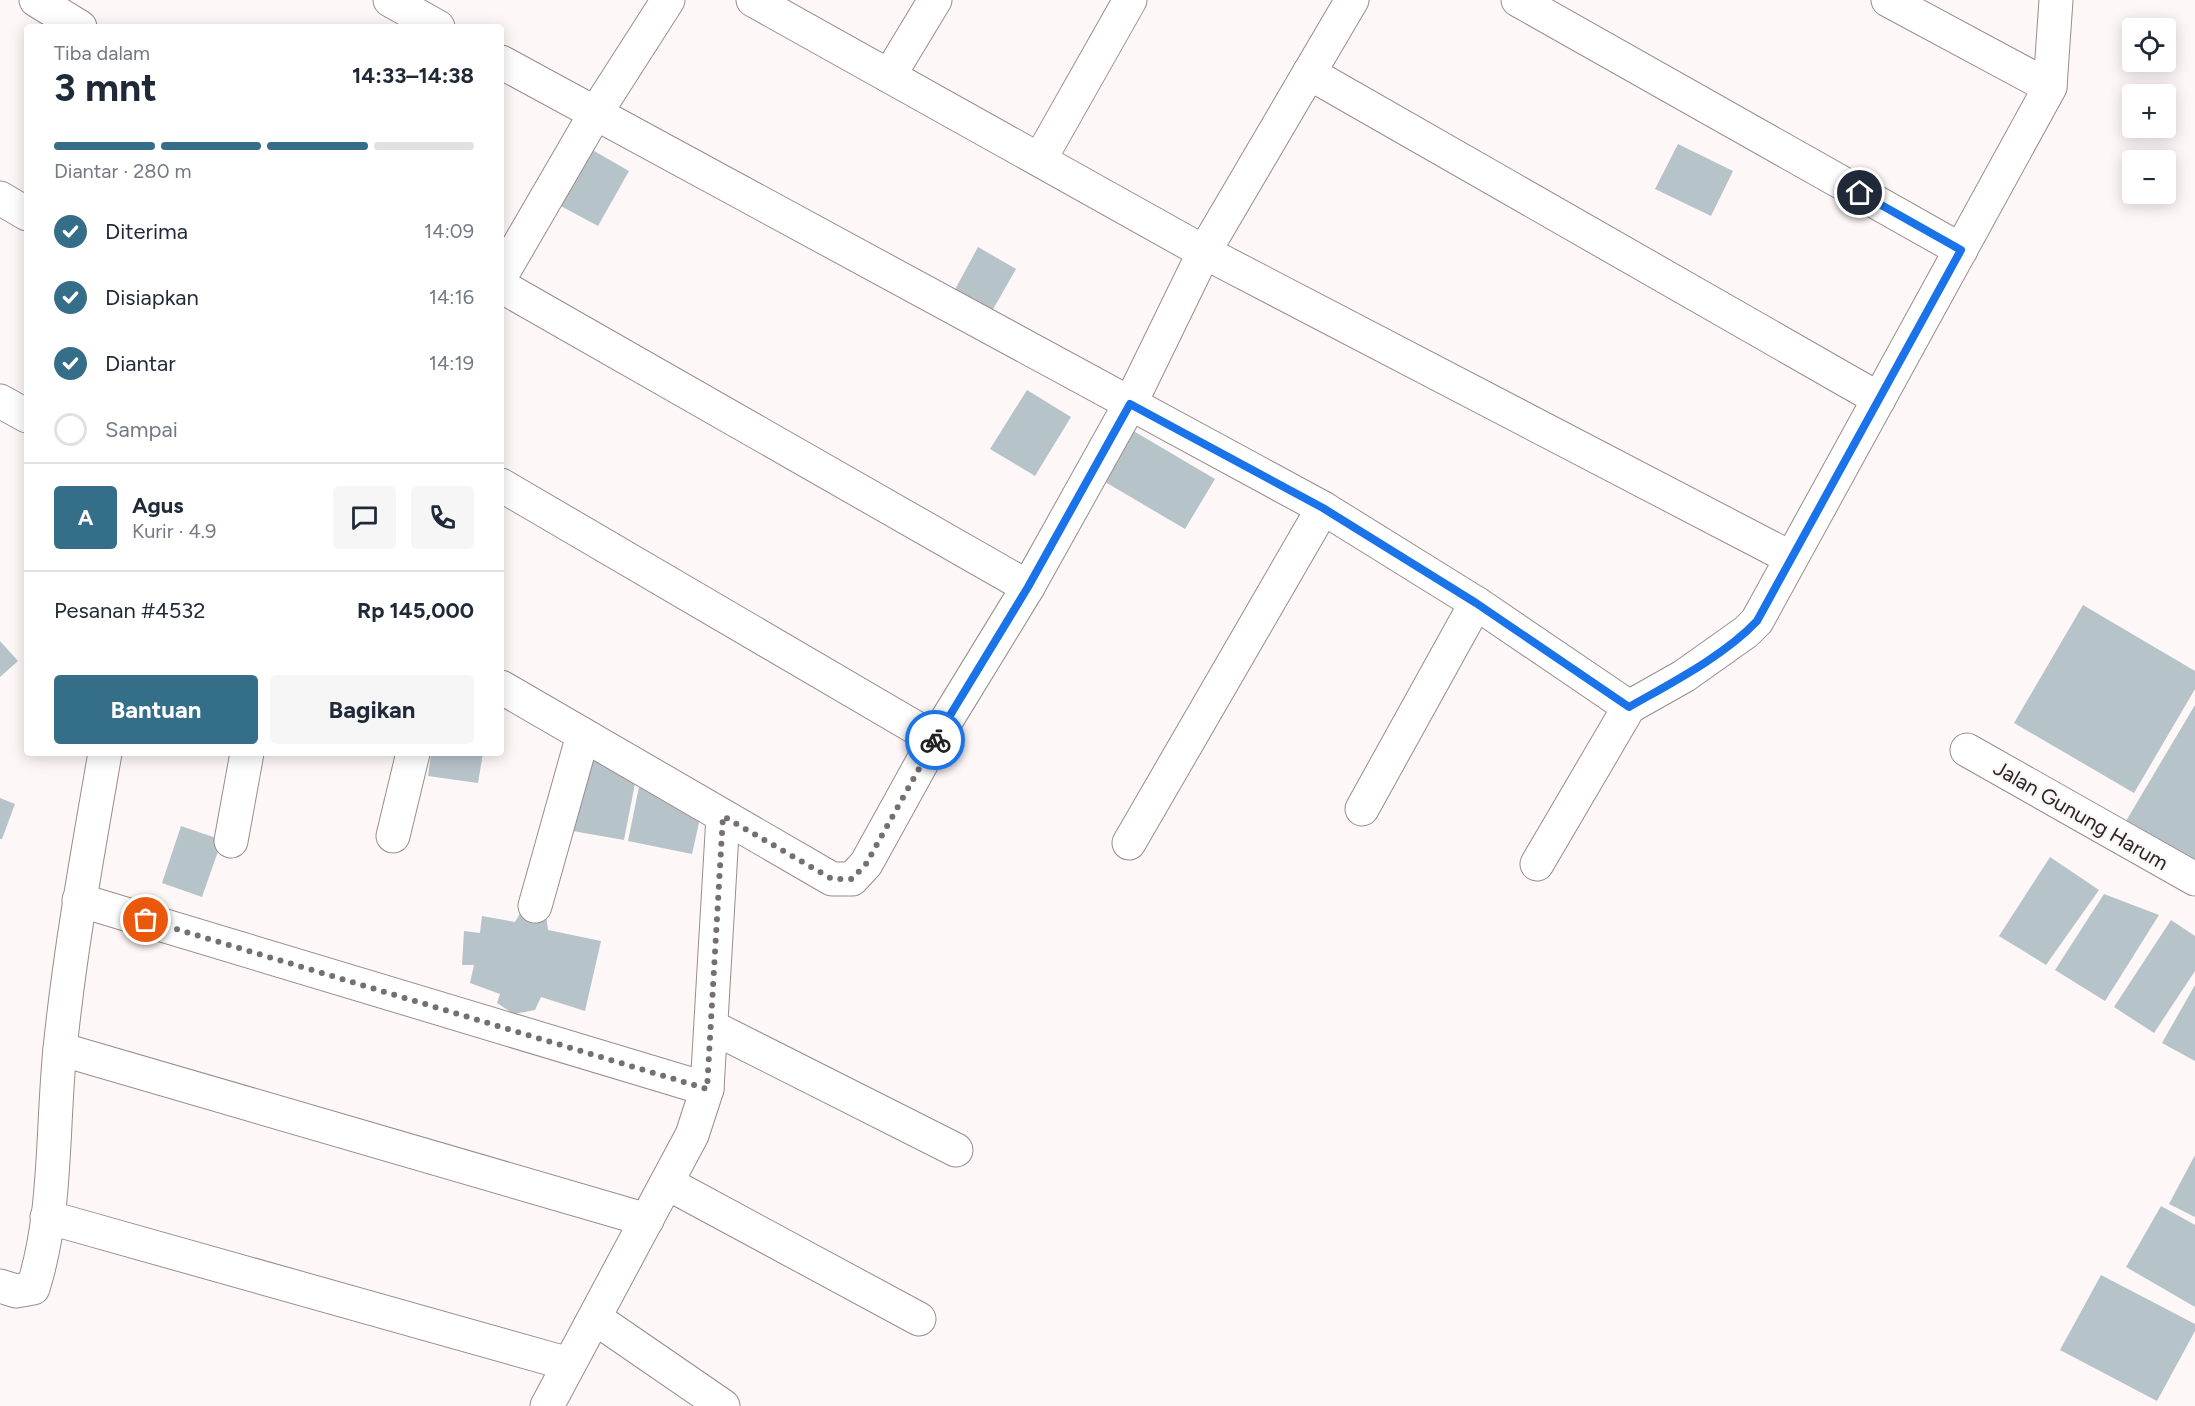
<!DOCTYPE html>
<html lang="id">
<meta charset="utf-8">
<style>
:root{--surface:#fff;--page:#f6f6f7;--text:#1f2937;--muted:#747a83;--line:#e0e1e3;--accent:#356e88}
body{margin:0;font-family:Figtree,sans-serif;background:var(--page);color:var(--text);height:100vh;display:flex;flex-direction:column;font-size:22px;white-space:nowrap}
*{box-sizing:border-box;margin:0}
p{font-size:20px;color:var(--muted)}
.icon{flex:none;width:33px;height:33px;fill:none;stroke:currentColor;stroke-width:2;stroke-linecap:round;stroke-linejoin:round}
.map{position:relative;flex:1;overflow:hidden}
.side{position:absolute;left:24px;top:24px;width:480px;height:732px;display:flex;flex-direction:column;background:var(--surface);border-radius:6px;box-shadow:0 3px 15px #0003}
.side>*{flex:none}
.buttons{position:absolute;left:2122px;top:18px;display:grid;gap:12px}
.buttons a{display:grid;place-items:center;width:54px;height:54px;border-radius:6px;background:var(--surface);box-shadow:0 3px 15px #0003;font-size:30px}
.pin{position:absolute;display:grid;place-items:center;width:51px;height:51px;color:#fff;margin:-26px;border:3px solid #fff;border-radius:50%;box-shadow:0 2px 6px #0007}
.courier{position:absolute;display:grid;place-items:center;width:60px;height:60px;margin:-30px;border:4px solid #1a73e8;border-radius:50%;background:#fff;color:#222;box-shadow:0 2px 8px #0007}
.summary em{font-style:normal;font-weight:700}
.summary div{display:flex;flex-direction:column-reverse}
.summary{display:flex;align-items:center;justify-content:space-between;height:102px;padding:0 30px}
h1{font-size:39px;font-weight:700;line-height:45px}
.bar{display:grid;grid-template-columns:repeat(4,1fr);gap:9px 6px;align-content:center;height:72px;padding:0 30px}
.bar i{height:8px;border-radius:4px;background:var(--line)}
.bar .on{background:var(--accent)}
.bar p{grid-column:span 4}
.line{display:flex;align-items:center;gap:15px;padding:0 30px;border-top:2px solid var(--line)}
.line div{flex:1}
.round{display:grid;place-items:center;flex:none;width:63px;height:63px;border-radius:6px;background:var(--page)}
ol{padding:0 30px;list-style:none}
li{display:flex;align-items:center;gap:18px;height:66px}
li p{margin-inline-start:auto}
li .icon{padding:6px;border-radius:50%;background:var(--accent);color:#fff;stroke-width:4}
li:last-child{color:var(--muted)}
li i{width:33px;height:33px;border:3px solid var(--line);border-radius:50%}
.action{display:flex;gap:12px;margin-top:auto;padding:12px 30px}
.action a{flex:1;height:69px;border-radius:6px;background:var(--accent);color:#fff;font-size:24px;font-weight:700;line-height:69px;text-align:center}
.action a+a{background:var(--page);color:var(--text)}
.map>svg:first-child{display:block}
.building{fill:#b6c3c9}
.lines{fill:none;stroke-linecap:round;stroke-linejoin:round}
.minor-casing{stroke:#9a8c8d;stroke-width:35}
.minor{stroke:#fff;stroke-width:33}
.done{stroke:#756f70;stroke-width:6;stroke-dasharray:0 10.8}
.route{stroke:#1a73e8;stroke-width:8}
.labels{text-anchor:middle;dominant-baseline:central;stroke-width:4.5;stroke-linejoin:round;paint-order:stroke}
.street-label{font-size:21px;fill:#2c2627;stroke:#fdf7f7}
</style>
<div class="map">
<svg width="2195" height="1406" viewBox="0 0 2195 1406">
<rect width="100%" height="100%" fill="#fdf7f7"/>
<g class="building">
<polygon points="1678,144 1733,171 1711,216 1655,189"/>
<polygon points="589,148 629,171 598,226 557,204"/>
<polygon points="978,247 1016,269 988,318 951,297"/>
<polygon points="1027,390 1071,417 1035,476 990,449"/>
<polygon points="1125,426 1215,479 1185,529 1095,476"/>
<polygon points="2083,605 2195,671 2195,689 2134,793 2014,723"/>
<polygon points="0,641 18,661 0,677"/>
<polygon points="2195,705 2195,861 2126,821"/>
<polygon points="581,747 636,778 624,840 567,830"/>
<polygon points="431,753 483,753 478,783 428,776"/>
<polygon points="640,782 702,809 692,854 628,841"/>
<polygon points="0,798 15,804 2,839 0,839"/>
<polygon points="181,826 222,840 202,897 162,883"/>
<polygon points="2050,857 2099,890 2046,965 1999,936"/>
<polygon points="2104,894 2159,915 2105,1001 2055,970"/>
<polygon points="522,910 546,915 548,930 601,941 585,1011 541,997 535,1010 514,1014 497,1003 500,994 470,983 474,965 462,965 464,931 480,933 482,916 515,922"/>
<polygon points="2171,920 2195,936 2195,971 2154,1033 2114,1007"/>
<polygon points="2195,985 2195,1061 2162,1043"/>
<polygon points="2195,1155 2195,1217 2169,1204"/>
<polygon points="2161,1206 2195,1225 2195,1307 2126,1267"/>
<polygon points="2101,1275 2195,1324 2195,1331 2157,1401 2060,1350"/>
</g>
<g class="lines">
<g class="minor-casing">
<g id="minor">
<polyline points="36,0 80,27"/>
<polyline points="390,0 438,27"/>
<polyline points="753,0 1204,252 1791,558"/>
<polyline points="1518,0 1961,250"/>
<polyline points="501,62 1323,508 1476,603 1629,707"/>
<polyline points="1309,73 1879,399"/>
<polyline points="889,76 935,0"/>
<polyline points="2050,87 2056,0"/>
<polyline points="1040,159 1130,0"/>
<polyline points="0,198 27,214"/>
<polyline points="501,276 595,114 668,0"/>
<polyline points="501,286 1028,587"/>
<polyline points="0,401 27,416"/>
<polyline points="501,485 935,739"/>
<polyline points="501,687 832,879 852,879 866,864 935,739 1028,587 1130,404 1204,252 1352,0"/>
<polyline points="1967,750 2195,879"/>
<polyline points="1362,809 1476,603"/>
<polyline points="393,836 413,753"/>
<polyline points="231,841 247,753"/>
<polyline points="1129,843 1323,508"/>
<polyline points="1537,864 1629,707 1684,676 1746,632 1757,621 2050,87 1888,0"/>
<polyline points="79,900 707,1089"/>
<polyline points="535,906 583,735"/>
<polyline points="712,1027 956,1150"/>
<polyline points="60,1049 647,1220"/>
<polyline points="667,1183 919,1319"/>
<polyline points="47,1217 569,1364"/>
<path d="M0,1286L16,1291L33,1288C57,1212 52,1128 60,1049C70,950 88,851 105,753"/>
<polyline points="595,1318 723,1406"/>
<polyline points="547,1406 692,1135 707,1089 723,816"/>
</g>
</g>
<use href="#minor" class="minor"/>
</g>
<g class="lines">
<polyline class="done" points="146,920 707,1089 723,816 832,879 852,879 866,864 935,740"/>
<path class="route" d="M935,740L1028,587L1130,404L1323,508L1476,603L1629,707C1671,683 1724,656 1757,621L1961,250L1860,193"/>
</g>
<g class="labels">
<g class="street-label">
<text transform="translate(2081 815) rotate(30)">Jalan Gunung Harum</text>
</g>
</g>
</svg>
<div class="buttons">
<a><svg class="icon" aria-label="locate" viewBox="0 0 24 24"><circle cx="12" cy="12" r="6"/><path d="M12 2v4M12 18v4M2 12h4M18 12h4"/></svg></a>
<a>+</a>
<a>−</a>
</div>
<div class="pin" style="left:146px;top:920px;background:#ea580c"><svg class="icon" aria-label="bag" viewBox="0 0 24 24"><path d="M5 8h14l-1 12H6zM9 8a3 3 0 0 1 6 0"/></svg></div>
<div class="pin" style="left:1860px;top:193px;background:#1f2937"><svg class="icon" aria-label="home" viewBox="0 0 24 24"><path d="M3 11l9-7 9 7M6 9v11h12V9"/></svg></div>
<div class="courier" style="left:935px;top:740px"><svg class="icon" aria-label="bike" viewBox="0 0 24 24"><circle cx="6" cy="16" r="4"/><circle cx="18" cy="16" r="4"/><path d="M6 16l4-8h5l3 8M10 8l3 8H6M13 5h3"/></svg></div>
<section class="side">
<div class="summary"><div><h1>3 mnt</h1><p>Tiba dalam</p></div><em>14:33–14:38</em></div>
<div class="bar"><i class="on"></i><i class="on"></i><i class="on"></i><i></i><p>Diantar · 280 m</p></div>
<ol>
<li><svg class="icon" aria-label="check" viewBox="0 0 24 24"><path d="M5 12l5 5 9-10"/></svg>Diterima<p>14:09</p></li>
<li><svg class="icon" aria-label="check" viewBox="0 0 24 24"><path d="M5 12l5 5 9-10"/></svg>Disiapkan<p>14:16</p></li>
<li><svg class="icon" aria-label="check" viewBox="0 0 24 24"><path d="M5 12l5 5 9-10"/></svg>Diantar<p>14:19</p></li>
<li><i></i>Sampai</li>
</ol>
<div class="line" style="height:108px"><b class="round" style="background:var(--accent);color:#fff">A</b><div><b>Agus</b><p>Kurir · 4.9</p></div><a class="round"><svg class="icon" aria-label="chat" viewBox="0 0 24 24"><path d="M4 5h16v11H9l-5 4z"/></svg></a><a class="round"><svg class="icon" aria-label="phone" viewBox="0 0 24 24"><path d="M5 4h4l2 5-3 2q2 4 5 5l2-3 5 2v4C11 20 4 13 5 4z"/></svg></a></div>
<div class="line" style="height:78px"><div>Pesanan #4532</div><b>Rp 145,000</b></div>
<div class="action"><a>Bantuan</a><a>Bagikan</a></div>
</section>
</div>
